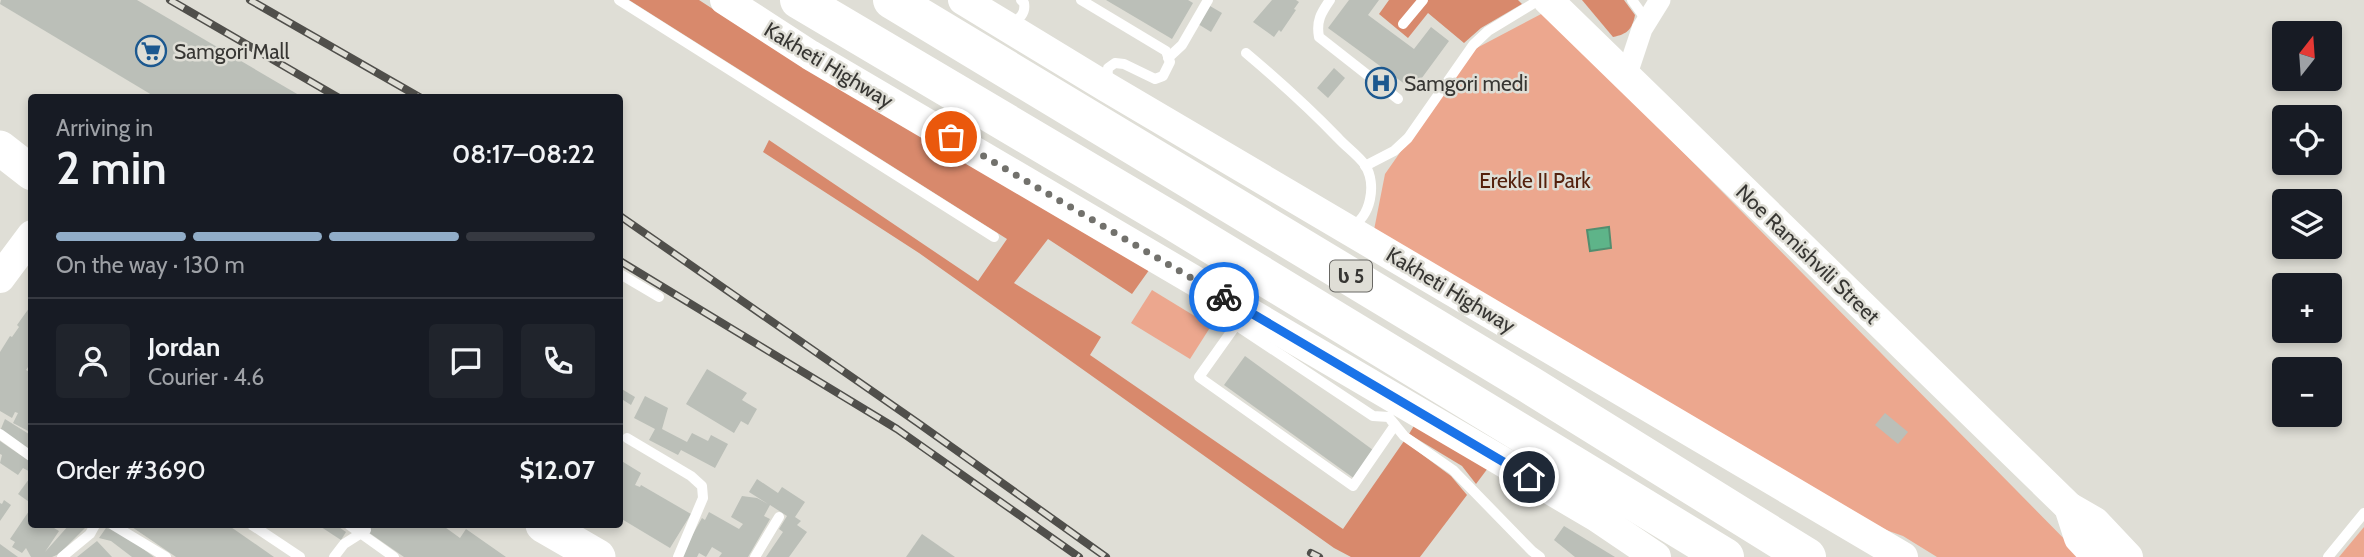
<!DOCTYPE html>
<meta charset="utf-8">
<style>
:root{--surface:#171b24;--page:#20242c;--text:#f1f3f6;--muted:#9ea1a6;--line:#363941;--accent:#91adc8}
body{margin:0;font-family:Cabin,"Noto Sans Georgian",sans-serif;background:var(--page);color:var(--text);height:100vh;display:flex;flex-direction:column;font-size:26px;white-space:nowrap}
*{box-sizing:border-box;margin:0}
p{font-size:23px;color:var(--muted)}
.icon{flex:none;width:38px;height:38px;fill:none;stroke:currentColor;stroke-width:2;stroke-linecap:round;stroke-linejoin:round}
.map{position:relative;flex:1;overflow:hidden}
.sheet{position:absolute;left:28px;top:94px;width:595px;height:434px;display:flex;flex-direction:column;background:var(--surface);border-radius:7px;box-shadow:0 4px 10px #0003}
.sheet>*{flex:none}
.needle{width:46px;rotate:17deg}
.tools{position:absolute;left:2272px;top:21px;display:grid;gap:14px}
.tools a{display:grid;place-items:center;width:70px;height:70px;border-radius:7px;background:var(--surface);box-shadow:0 4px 10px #0003;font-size:35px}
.pin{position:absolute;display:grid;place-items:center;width:60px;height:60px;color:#fff;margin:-30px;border:4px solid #fff;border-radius:50%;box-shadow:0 2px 7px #0007}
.courier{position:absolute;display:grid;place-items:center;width:70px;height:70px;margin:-35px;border:5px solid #1a73e8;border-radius:50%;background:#fff;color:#222;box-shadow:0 2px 9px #0007}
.headline em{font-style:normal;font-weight:600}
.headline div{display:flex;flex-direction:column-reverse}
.headline{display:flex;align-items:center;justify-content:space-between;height:119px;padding:0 28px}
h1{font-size:46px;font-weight:600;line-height:52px}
.bar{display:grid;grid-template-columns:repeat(4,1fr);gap:10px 7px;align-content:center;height:84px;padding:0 28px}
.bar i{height:9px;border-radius:5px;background:var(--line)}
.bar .current{background:var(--accent)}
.bar p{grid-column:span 4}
.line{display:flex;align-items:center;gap:18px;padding:0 28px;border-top:2px solid var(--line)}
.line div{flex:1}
.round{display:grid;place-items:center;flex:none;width:74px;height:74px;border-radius:7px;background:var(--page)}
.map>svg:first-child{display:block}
.green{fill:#eca78e}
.forest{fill:#d8896c}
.water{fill:#5eb489;stroke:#528e6f;stroke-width:2}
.building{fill:#bbbfb8}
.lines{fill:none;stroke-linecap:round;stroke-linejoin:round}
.lane{stroke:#fff;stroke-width:10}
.street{stroke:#fff;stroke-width:21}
.secondary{stroke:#fff;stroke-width:30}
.primary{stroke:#fff;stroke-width:35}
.highway{stroke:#fff;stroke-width:38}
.rail-casing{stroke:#504f4b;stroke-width:8}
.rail{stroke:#dfded6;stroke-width:5;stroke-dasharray:16;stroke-linecap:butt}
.done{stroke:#72716c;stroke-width:7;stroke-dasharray:0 12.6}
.route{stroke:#1a73e8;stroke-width:9}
.labels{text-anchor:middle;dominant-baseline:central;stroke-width:5;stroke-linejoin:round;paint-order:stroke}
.shield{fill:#dfded6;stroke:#696864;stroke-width:2}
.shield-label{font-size:19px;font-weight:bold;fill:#373633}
.poi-label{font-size:21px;fill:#373633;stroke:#dfded6;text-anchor:start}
.street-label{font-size:21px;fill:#373633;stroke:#dfded6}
.park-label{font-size:21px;fill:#54210d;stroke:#dfded6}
</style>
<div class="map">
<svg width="2364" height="557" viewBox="0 0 2364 557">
<rect width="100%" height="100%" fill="#dfded6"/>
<g class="green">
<polygon points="1545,12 2082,557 1937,557 1903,536 1858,520 1374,230 1385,174 1471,51"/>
<polygon points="1152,290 1211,326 1190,359 1131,323"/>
<polygon points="2364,527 2364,557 2339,557"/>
</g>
<g class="forest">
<polygon points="629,0 699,0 776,50 1152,266 1132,294 1048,239 1014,283 1101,337 1090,355 1343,529 1404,441 1451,476 1467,495 1420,557 1351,557 1334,548 919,253 763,152 769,140 978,281 1007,239"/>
<polygon points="1389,0 1518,0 1522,4 1481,28 1464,43 1428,13 1408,38 1379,14"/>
<path d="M1582,0H1624L1635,15C1632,30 1627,34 1613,37Z"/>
<polygon points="1415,424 1491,464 1476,484 1462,466 1409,434"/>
</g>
<polygon class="water" points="1609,227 1611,248 1590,251 1587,230"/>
<g class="building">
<polygon points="1,0 137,0 304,98 157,98 0,4"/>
<polygon points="1106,0 1188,0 1193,3 1172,39"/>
<polygon points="1272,0 1296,0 1299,2 1294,9 1296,10 1281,32 1279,30 1274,37 1253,22"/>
<polygon points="1349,0 1379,0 1368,15 1414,49 1431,27 1449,41 1413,90 1328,28"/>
<polygon points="1210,6 1222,13 1211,32 1198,24"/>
<polygon points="1334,68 1345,78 1328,98 1317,88"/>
<polygon points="32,304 32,361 26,370 32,373 32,433 13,423 18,413 15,412 12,418 0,411 0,352 10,336 12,337 19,327 17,325"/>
<polygon points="1245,356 1373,450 1355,479 1224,385"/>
<polygon points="707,369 747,393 742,400 757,409 748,425 741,421 734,433 686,404"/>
<polygon points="620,388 635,397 631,405 620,398"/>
<polygon points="645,396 668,408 662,429 687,442 692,433 708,441 711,435 728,444 715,468 681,450 678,455 649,440 655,429 634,418"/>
<polygon points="1885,413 1908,432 1898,444 1875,425"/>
<polygon points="5,419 32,436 32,451 0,431"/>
<polygon points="0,441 32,463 32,473 23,468 18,475 0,463 2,455 0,454"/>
<polygon points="620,460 641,473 635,485 640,487 641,485 691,514 670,548 620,518"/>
<polygon points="32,475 32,504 18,494"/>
<polygon points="757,479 778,493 782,487 805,502 795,517 801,521 797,525 807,532 789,557 766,557 783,532 779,529 787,516 770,505 764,516 770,519 748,557 719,557 722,553 712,547 706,557 699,553 697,557 680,557 702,518 705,520 709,512 739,529 743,524 731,517 742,496 757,498 768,504 749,492"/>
<polygon points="4,500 11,505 0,521 0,503 2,504"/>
<polygon points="29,511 32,512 32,525 56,525 54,528 59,531 45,552 69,525 88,525 59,554 52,557 31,557 26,548 22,553 12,547 15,542 10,539"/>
<polygon points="129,525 228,525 274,557 176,557"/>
<polygon points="318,525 336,525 346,532 341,540"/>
<polygon points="358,525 442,525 460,538 466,529 506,557 404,557"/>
<polygon points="1564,526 1615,557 1575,557 1554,540"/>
<polygon points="106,528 119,531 154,557 132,557 111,541 99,538"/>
<polygon points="922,534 955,557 906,557"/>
<polygon points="97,541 112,557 77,557"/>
<polygon points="0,544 18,557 0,557"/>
</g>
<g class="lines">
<g class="lane">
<polyline points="619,0 994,237"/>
<polyline points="1081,0 1166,51 1170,62 1163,76 1155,79 1124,64 1115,63 1108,68 1107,82"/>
<path d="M1330,0C1321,13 1316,21 1319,37L1398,99"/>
<polyline points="1632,0 1647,21"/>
<path d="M1010,24C1019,20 1026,13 1024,3L1021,0"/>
<polyline points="1403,24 1423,0"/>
<path d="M1246,53C1278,80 1309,108 1338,138C1346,147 1358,155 1365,165C1377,184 1371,218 1350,227"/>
<polyline points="1168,58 1182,45 1208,0"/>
<polyline points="1365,166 1394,151 1408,138 1473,45 1488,31 1539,0"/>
<polyline points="620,274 659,297"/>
<polyline points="1389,417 1373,416 1236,325 1199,377 1353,486 1395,425"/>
<polyline points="1391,420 1404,436 1453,470 1532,551 1540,557"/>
<polyline points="0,434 32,457"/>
<polyline points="627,438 691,476 702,486 703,498 678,557"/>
<polyline points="113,525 166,557"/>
<polyline points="252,525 300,557"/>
<polyline points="349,525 394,557"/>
<polyline points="62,557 90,534 95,525"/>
<polyline points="334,557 344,544 366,530"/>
<polyline points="755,557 779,517"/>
<polyline points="2328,557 2364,513"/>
</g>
<polyline class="street" points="1626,77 1642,29 1660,0"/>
<g class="secondary">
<polyline points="725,0 810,55 1597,517 1656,557"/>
<polyline points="963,0 1108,88 1903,557"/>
<polyline points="1548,0 2069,507 2095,522 2128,557"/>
<polyline points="0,278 32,235"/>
<polyline points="2069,507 2079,538 2097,557"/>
</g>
<g class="primary">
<polyline points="0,148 32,173"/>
<polyline points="543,525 598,557"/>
</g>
<g class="highway">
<polyline points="799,0 1174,222 1725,557"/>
<polyline points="892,0 1530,385 1807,557"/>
</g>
<g class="rail-casing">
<g id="rail">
<polyline points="170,0 339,98"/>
<polyline points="250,0 421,98"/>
<polyline points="620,216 918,423 1106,557"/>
<polyline points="620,261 897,429 1079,557"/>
<polyline points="1311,553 1319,557"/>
</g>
</g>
<use href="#rail" class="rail"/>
</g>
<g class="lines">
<polyline class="done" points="951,137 1224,297"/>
<polyline class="route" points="1224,297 1529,477"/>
</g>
<defs>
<g id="supermarket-ring" transform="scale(1.575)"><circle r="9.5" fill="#dfded6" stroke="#1c588f" stroke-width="1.5"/><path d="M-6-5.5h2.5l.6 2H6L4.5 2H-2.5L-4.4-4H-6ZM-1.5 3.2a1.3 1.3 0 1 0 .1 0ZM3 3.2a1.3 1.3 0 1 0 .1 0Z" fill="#1c588f"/></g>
<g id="hospital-ring" transform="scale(1.575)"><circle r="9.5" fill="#dfded6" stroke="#1c588f" stroke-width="1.5"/><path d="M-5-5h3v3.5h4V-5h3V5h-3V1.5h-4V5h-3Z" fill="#1c588f"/></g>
</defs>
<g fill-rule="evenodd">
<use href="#supermarket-ring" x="151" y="51"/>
<use href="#hospital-ring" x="1381" y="83"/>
</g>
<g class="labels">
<rect class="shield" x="1330" y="260.5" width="42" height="31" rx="5"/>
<g class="shield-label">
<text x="1351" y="276">ს 5</text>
</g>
<g class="poi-label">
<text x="174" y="51">Samgori Mall</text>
<text x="1404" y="83">Samgori medi</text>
</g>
<g class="street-label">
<text transform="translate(829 65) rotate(31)">Kakheti Highway</text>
<text transform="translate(1808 254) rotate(44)">Noe Ramishvili Street</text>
<text transform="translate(1451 290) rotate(31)">Kakheti Highway</text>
</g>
<g class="park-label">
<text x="1535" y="180">Erekle II Park</text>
</g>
</g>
</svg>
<div class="tools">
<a><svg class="needle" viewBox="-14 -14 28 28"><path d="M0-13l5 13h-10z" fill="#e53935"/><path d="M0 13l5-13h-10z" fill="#9ea1a6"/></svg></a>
<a><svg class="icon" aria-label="locate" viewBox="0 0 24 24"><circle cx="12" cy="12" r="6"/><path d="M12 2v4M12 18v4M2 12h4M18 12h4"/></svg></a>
<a><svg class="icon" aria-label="layers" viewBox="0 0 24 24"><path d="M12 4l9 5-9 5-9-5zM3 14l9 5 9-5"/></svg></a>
<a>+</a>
<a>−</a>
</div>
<div class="pin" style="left:951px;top:137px;background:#ea580c"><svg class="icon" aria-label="bag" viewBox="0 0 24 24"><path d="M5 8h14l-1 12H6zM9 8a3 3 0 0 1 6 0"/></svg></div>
<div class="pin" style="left:1529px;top:477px;background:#1f2937"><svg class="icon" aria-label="home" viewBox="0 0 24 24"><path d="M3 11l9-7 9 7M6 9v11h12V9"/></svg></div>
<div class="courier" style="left:1224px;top:297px"><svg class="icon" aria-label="bike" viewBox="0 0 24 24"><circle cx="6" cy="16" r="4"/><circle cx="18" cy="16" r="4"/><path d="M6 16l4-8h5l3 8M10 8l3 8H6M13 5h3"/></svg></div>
<section class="sheet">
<div class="headline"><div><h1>2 min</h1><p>Arriving in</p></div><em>08:17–08:22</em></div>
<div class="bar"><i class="current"></i><i class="current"></i><i class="current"></i><i></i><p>On the way · 130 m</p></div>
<div class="line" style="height:126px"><a class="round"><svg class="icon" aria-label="person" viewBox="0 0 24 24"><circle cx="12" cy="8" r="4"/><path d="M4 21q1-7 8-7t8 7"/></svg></a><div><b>Jordan</b><p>Courier · 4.6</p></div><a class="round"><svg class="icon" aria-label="chat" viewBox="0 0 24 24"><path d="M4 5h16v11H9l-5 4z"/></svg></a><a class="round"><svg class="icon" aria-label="phone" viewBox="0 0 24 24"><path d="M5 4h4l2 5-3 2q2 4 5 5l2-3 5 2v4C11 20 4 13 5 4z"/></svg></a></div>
<div class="line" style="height:91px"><div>Order #3690</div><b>$12.07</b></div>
</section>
</div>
